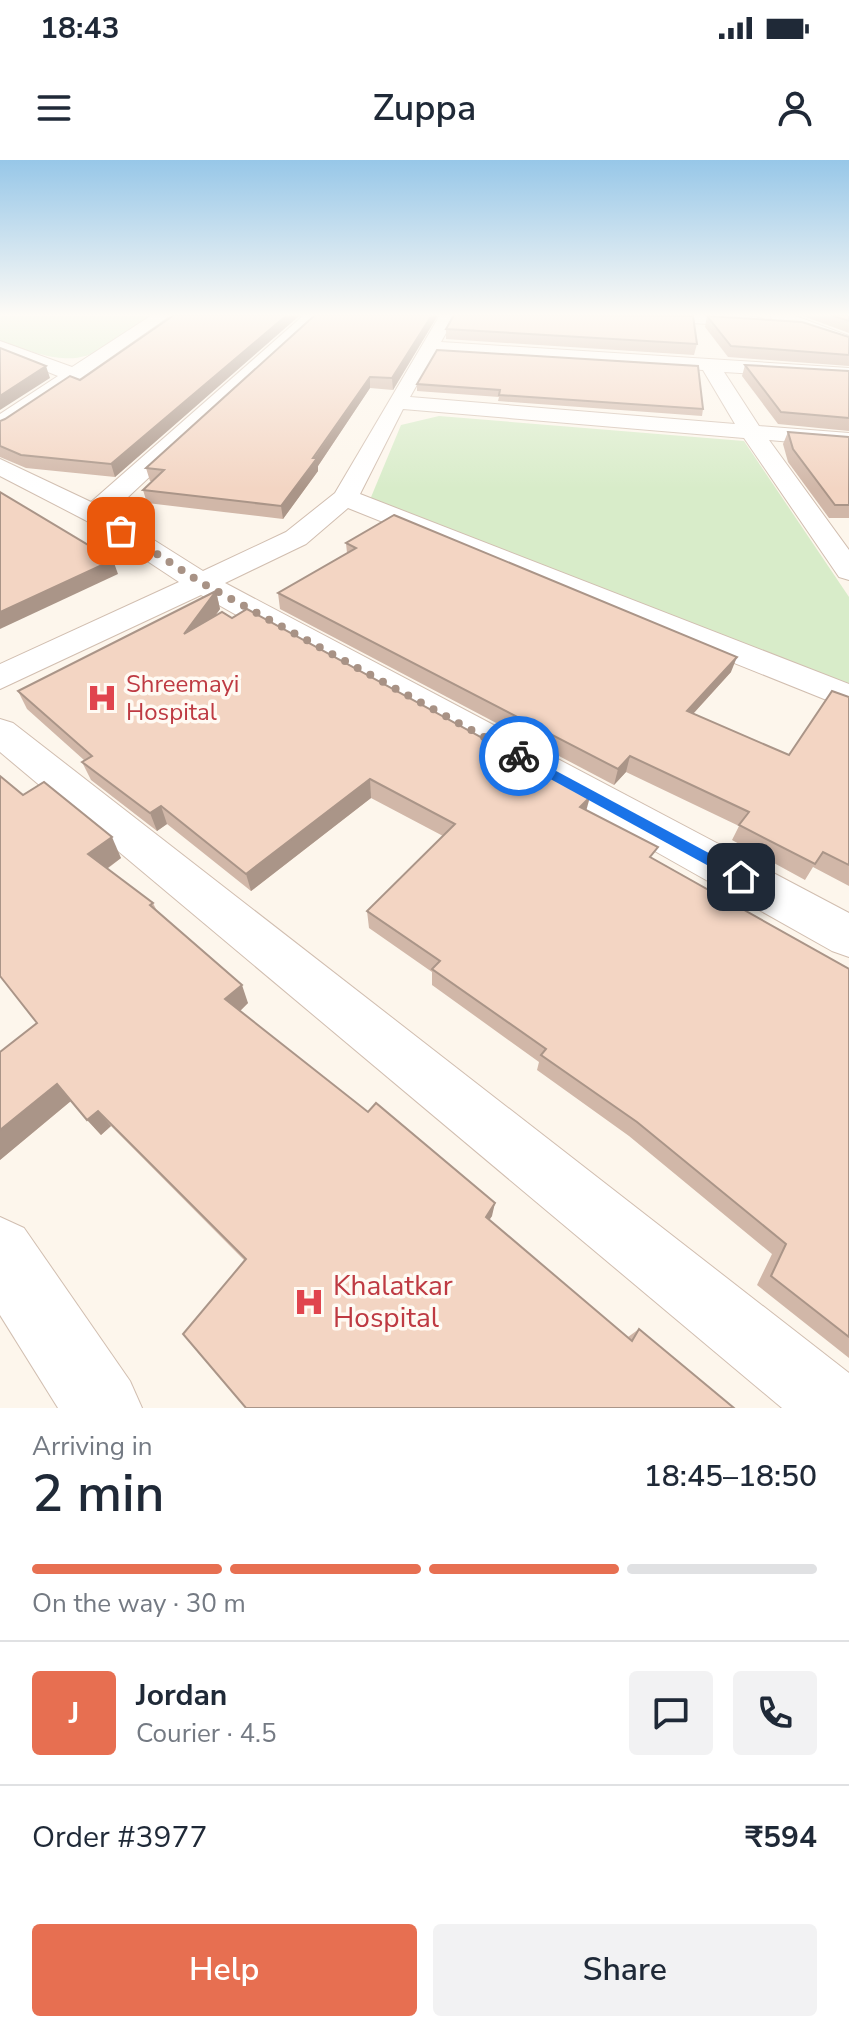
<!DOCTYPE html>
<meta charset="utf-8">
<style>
:root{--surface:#fff;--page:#f2f2f3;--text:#1f2937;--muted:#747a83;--line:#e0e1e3;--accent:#e76f51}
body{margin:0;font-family:"Nunito Sans",sans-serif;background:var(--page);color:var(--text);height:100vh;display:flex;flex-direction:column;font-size:30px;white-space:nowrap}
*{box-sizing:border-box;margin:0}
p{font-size:26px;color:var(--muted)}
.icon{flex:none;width:44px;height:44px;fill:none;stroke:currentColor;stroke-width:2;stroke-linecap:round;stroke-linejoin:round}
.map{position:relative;height:1248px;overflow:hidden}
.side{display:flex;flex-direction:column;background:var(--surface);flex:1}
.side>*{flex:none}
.pin{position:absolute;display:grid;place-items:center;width:68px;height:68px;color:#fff;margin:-34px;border-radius:16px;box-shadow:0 4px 12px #0006}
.courier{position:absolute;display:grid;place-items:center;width:80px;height:80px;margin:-40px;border:6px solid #1a73e8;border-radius:50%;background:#fff;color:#222;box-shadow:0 2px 10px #0007}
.summary em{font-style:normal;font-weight:600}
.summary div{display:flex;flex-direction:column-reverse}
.summary{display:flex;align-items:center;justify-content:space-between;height:136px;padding:0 32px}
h1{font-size:52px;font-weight:600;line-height:60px}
.bar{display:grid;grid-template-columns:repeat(4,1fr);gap:12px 8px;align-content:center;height:96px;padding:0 32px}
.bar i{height:10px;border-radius:6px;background:var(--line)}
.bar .selected{background:var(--accent)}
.bar p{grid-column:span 4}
.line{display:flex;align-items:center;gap:20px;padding:0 32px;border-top:2px solid var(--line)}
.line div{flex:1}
.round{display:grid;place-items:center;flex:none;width:84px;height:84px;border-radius:8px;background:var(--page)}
.primary-button{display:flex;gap:16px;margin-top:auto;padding:16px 32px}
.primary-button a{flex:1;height:92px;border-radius:8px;background:var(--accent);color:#fff;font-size:32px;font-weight:600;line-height:92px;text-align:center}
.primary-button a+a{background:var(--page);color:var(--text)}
.status{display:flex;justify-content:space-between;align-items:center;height:56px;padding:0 40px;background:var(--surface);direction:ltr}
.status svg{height:22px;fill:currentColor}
header{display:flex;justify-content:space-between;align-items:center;height:104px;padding:0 32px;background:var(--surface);font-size:36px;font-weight:600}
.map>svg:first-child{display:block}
.green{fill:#d8ecc9}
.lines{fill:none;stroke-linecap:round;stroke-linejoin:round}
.minor-casing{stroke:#d1beb0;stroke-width:2}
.tertiary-casing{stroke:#d1beb0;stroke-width:2}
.minor{fill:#fff;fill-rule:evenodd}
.tertiary{fill:#fff;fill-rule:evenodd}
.wall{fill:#d1b7a8}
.shaded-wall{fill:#aa9588}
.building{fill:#f3d5c3;stroke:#aa9588;stroke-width:2}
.route{fill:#1a73e8}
.done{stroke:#a89285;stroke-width:8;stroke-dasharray:0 14.4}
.labels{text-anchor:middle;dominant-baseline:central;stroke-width:7;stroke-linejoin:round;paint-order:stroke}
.health-label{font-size:24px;fill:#be3a42;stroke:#fffaf3;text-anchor:start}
.near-health-label{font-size:28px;fill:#be3a42;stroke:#fffaf3;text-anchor:start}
</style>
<div class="status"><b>18:43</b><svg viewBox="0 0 49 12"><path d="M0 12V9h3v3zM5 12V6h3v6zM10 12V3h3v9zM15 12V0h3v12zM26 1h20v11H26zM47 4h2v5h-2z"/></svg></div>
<header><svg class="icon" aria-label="menu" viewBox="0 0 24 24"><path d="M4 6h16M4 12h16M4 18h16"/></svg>Zuppa<svg class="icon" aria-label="person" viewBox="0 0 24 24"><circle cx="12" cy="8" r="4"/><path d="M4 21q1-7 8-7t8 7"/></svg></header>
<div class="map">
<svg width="849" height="1248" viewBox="0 0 849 1248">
<rect width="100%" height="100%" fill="#fdf6ec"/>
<g class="green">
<path d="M0,155H154C84,202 83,211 0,181Z"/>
<polygon points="439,256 744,281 849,437 849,525 369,342 401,265"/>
</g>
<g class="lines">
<g class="minor-casing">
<g id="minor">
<polygon points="152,155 171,155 8,269 0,271 0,254 58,216 0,193 0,181 72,207"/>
<path d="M304,155H322L111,353L203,411L286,372L335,333L440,155H456L441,182L849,208V220L724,212L759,266L849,273V287L769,280L849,390V420L839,417L744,278L403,249L360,334L849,524V549L348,348L306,384L225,423L849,753V797L832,791L201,435L0,529V504L179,422L85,360L0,316V299L91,342ZM435,193L703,210L735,264L410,237Z"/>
<path d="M632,155C655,155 756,150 769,162L760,167L640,160Z"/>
<polygon points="770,155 793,155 849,176 849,187 772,159"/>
<polygon points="0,559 13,563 849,1213 849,1248 782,1248 0,592"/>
</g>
</g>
<g class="tertiary-casing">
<polygon id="tertiary" points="0,1057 24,1068 130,1221 142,1248 58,1248 0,1155"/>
</g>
<use href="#minor" class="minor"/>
<use href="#tertiary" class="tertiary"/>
</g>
<g class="wall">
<polygon points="174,155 300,155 115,317 26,308 0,297 0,261 5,259 80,220"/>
<polygon points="315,155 438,155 393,230 370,228 318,306 318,311 283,359 147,343 143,330 152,321 150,321 146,308"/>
<polygon points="800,155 849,155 849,173"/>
<polygon points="707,156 849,177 849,206 728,197 705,167"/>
<polygon points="446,169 697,184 694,195 446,179"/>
<polygon points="437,190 703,249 702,256 498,241 499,237 417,231 417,224"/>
<polygon points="745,205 849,211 849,271 778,264 742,216"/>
<polygon points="788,272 849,277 849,358 829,358 788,302 783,284"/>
<polygon points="346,383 731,512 693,554 789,595 849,537 849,726 813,707 805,720 732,680 739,666 626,612 614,625 280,449 278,433 347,393"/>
<polygon points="216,431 220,449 214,457 587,650 654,699 849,809 849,1198 757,1125 772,1094 629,976 537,910 539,902 432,825 432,812 369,768 367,751 443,676 371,638 251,731 167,664 157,671 91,620 82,602 84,600 27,549 18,531"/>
<polygon points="23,635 121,698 107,709 153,743 157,751 248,843 240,851 492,1056 489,1060 628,1177 639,1169 734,1248 244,1100 111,966 101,975 71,941 0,1000 37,863"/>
</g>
<g class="shaded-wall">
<polygon points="287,155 300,155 115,317 111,304"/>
<polygon points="432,155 438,155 393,230 392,218"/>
<polygon points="46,206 50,218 0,250 0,236"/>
<polygon points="370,217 370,228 318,306 318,311 283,359 281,346"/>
<polygon points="113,400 118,414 0,469 0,452"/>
<polygon points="216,431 220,449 189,492 184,474"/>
<polygon points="737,497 731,512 681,567 687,551"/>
<polygon points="630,596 626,612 614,625 618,609"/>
<polygon points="370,619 371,638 251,731 246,714"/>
<polygon points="590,637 585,655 580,647"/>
<polygon points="161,646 167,664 157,671 150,653"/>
<polygon points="112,677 121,698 98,715 88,694"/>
<polygon points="242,825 248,843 233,858 225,839"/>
<polygon points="57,924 72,940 0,1000 0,970"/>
<polygon points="98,951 111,966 101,975 87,960"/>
<polygon points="495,1043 492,1056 483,1069 486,1057"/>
</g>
<g class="building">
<polygon points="174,155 287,155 111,304 21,295 0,286 0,261 5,259 70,216 80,220"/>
<polygon points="315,155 432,155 392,218 370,217 313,298 317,298 281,346 143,330 164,310 146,308"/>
<polygon points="454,155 693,156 697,184 446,169"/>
<polygon points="831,155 849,155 849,161"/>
<polygon points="707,156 802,162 849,177 849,195 731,186"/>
<polygon points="0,188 46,206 0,236"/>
<polygon points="437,190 698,206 703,249 499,235 500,230 417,224"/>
<polygon points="745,205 849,211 849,258 781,252"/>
<polygon points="788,272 849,277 849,345 835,345 793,289"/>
<polygon points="0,332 113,400 0,452"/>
<polygon points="394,355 737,497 687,551 789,595 832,531 849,537 849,705 823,692 815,704 739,665 749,652 630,596 618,609 278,433 356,388 346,383"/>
<polygon points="216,431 184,474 222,452 232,458 247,449 590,637 580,647 658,687 650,697 849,809 849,1177 771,1116 786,1084 637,962 541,895 546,889 432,809 440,801 367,751 455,664 370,619 246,714 161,646 150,653 82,602 92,596 18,531"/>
<polygon points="0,616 23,635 44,622 112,677 88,694 153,743 150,745 242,825 225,839 368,952 376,943 495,1043 486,1057 632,1181 639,1169 734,1248 246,1248 183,1174 246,1099 98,951 87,960 57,924 0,970 0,892 37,863 0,816"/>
</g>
<linearGradient id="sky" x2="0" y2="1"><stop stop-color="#97c7e8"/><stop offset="0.47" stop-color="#fefbf6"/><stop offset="1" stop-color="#fefbf6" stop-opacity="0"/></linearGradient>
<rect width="849" height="329" fill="url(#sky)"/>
<polygon class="route" points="519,591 746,713 746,721 736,721 514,599 514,593"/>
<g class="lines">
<polyline class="done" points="121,371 202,423 519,596"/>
</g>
<defs>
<g id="hospital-bare" transform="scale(2.4)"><path d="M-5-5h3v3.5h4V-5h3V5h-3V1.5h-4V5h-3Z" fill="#e0444e" stroke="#fffaf3" stroke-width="2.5" paint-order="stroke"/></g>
</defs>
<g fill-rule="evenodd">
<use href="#hospital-bare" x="102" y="538"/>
<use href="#hospital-bare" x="309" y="1142"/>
</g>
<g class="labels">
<g class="health-label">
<text x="126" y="524">Shreemayi<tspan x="126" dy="28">Hospital</tspan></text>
</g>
<g class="near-health-label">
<text x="333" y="1126">Khalatkar<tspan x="333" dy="32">Hospital</tspan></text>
</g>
</g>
</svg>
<div class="pin" style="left:121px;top:371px;background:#ea580c"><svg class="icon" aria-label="bag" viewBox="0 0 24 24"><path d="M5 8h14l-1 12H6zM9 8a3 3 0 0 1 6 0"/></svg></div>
<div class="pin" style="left:741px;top:717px;background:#1f2937"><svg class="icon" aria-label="home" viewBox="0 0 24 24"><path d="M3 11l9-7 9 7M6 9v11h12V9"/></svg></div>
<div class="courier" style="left:519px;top:596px"><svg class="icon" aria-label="bike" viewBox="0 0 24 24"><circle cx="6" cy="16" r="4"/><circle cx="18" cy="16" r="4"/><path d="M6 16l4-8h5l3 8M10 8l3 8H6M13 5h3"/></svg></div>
</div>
<section class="side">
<div class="summary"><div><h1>2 min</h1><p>Arriving in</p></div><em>18:45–18:50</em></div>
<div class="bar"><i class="selected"></i><i class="selected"></i><i class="selected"></i><i></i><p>On the way · 30 m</p></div>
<div class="line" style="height:144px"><b class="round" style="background:var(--accent);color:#fff">J</b><div><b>Jordan</b><p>Courier · 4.5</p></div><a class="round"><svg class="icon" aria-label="chat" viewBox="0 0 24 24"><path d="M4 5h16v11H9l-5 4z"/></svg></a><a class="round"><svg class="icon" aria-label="phone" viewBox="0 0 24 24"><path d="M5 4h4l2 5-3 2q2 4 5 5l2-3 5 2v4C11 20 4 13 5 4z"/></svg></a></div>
<div class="line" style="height:104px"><div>Order #3977</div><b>₹594</b></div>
<div class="primary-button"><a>Help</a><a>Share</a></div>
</section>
